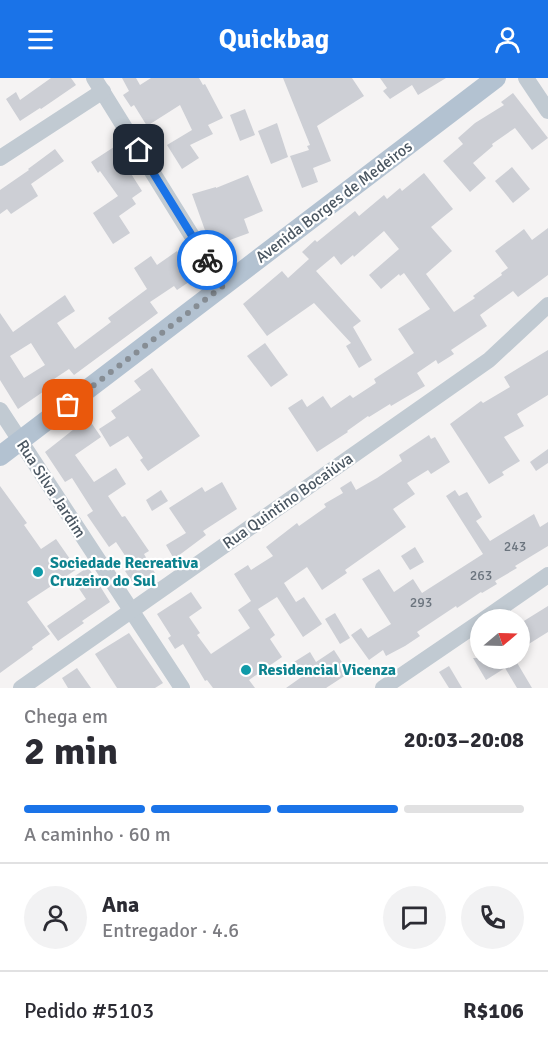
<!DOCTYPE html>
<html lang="pt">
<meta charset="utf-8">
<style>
:root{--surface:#fff;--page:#f2f2f3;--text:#2b2b33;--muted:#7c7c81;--line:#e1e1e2;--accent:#1a73e8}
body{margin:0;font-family:Signika,sans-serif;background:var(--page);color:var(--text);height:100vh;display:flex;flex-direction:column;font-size:22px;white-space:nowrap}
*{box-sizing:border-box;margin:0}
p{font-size:20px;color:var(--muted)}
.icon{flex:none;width:33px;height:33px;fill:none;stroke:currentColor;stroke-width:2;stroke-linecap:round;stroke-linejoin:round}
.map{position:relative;height:610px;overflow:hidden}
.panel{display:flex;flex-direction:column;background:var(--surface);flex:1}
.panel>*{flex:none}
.needle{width:39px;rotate:71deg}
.tools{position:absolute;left:470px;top:531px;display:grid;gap:12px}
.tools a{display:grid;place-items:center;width:60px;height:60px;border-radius:50%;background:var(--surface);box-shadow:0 3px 9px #0003;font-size:30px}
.pin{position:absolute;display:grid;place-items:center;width:51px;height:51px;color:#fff;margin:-26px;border-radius:12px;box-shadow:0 3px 9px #0006}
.courier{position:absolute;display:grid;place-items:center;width:60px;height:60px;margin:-30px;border:4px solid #1a73e8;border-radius:50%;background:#fff;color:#222;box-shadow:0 2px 8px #0007}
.headline em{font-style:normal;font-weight:800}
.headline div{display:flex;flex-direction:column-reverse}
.headline{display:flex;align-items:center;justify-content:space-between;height:102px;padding:0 24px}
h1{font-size:39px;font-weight:800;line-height:45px}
.bar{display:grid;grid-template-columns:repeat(4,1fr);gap:9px 6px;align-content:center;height:72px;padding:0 24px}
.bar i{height:8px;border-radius:4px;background:var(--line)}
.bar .on{background:var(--accent)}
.bar p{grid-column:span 4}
.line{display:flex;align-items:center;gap:15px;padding:0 24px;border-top:2px solid var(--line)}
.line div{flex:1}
.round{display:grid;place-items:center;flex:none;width:63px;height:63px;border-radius:32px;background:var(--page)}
header{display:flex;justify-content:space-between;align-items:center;height:78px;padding:0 24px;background:var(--accent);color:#fff;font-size:27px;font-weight:800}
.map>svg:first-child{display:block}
.building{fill:#cdcfd5;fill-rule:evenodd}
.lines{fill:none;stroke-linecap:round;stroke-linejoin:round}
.minor{stroke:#c1cad2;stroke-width:16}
.major{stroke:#b3c2d1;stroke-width:20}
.done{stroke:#868d94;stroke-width:6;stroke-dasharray:0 10.8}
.route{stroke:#1a73e8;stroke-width:8}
.culture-dot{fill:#0f9aa8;stroke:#fff;stroke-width:2}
.labels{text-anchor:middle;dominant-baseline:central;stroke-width:4.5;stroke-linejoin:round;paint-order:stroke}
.number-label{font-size:14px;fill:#6b747e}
.street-label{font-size:16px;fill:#4a5661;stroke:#fff}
.culture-label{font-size:16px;font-weight:bold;fill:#0d838f;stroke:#fff;text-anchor:start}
</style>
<header><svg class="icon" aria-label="menu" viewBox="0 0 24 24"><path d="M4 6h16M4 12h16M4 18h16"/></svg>Quickbag<svg class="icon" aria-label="person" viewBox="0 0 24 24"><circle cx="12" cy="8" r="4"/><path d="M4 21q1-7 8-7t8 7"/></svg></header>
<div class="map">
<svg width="548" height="610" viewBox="0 0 548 610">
<rect width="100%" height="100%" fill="#f5f3f3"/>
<g class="building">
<polygon points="51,0 71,0 76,7 41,31 40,30 20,43 6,21 16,14 20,22"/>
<polygon points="122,0 136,0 140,7 151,0 199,0 203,7 205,6 223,40 208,47 213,56 190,67 199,80 182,91 167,67 192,52 180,27 147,48 134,27 131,29 123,17 129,13"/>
<polygon points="283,0 352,0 364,18 317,48 331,83 313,90 318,104 302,110 290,78 309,72 307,68 310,67"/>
<polygon points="380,0 446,0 418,17 412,7 390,21 383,13 387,10"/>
<polygon points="513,15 548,60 532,72 515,50 492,66 493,68 473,85 486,100 470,114 443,83 463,66 458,60 475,45 504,27 501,24"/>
<polygon points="245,31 255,57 240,63 230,37"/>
<polygon points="277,45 288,79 271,86 258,53"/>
<polygon points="114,69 142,113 132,120 136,126 119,138 130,155 113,166 93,135 118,118 100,93 98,95 91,84"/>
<polygon points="55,71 64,83 31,106 38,118 11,136 7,131 0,136 0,112 29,92 28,91"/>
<polygon points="512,89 530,111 513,125 495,103"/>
<polygon points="424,95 453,131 431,149 452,173 426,196 454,234 475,220 473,218 502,197 501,195 508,190 495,173 524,151 532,162 548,150 548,197 518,219 513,213 480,237 487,248 451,272 454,276 438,286 436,282 417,295 425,308 391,328 390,326 369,339 368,338 347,353 348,354 317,374 288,330 302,321 307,329 323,318 331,330 350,317 353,320 376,305 374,301 414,275 398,251 430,231 404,195 400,198 399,196 381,211 369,197 399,171 384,153 354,179 353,177 341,187 334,178 316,193 361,243 353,249 372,282 359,290 346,268 351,265 314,225 267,258 243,226 282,193 288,200 309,181 302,174 315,162 317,164 355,133 359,138 384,117 387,121 400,110 402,113"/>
<polygon points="248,97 263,133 244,141 249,155 211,169 192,116 216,109 216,110"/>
<path d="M177,173L195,200L177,212L174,208L150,224L158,235L74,297L69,291L48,305L50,309L18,331L0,302V235L13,254L65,217L75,233L57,245L75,271L111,244L108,240L147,211L134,190L151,178L157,187ZM31,265L45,287L24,300L10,278Z"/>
<polygon points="265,265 288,297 271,309 247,278"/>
<polygon points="548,272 548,317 517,336 524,348 504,359 520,383 502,394 504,397 489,406 450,346 481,323 483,325 510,309 504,299"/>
<polygon points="152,290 200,358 148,393 140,382 143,380 128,358 110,369 99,351 116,340 111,333 141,312 134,303"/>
<polygon points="88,340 101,359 75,377 94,404 116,390 126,406 108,418 122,439 125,438 149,473 144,476 155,495 135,508 125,493 132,488 116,464 109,469 87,437 93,433 72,400 65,404 45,374"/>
<polygon points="429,357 431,361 435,359 450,384 431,396 428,392 407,405 415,416 393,431 406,449 345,492 347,495 322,512 307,489 284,505 296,524 304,519 322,546 303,559 277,519 258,531 275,557 270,561 282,579 249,602 255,610 213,610 207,602 205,603 183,566 175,571 168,560 171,558 157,536 191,514 202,530 189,539 200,555 197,557 211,576 250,550 238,532 251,523 234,496 248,487 251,492 273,478 266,469 297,445 299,448 326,429 324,426 343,415 340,410 351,403 356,412 377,400 402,383 399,377"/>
<polygon points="548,371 548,385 536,393 530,384"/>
<polygon points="222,404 237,431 203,453 206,457 174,481 166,467 186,455 169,430 202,409 205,414"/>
<polygon points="0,408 27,445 24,447 41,471 56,461 77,491 27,524 50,556 32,569 33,571 0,595"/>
<polygon points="161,412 168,423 152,433 146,422"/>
<polygon points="455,412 459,418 467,414 482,439 476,443 490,463 534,436 540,449 548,444 548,468 515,488 517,490 495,503 497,506 482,515 481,514 457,530 456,528 417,554 420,558 405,568 386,578 383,572 369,582 351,557 361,550 368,560 391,546 362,501 379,491 394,514 413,501 422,515 483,476 446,418"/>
<polygon points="415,469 424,484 410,492 401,478"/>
<polygon points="88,489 110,524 82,543 84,545 58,563 47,548 86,521 72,500"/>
<polygon points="548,528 548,554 519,572 519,546"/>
<polygon points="335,535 350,560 340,566 325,541"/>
<polygon points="129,555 163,605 155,610 117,610 95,576"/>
<polygon points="334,572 349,595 326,610 286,610 303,598 294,584 310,574 316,584"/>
<polygon points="473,580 520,580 516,583 532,610 517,610 505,590 486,602"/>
<polygon points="449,588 462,610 449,610 439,594"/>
<polygon points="77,590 91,610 68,610 62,600"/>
</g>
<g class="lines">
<g class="minor">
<polyline points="94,0 223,208"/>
<polyline points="526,0 548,33"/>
<polyline points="0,80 103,13"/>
<polyline points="0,332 182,610"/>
<polyline points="483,542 548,497"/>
<polyline points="21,610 489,282 548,227"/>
<polyline points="383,610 480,544"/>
</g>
<polyline class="major" points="0,378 496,0"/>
</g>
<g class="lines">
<polyline class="done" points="68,327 223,208 207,182"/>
<polyline class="route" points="139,72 207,182"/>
</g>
<g class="culture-dot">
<circle cx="38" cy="494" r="6"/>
<circle cx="246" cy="592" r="6"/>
</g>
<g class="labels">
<g class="number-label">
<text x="515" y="468">243</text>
<text x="481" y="497">263</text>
<text x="421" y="524">293</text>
</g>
<g class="street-label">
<text transform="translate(334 124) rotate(-37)">Avenida Borges de Medeiros</text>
<text transform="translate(51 411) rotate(57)">Rua Silva Jardim</text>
<text transform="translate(288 423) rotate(-35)">Rua Quintino Bocaiúva</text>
</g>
<g class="culture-label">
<text x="50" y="485">Sociedade Recreativa<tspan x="50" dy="18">Cruzeiro do Sul</tspan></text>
<text x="258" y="592">Residencial Vicenza</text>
</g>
</g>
</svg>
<div class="tools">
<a><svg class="needle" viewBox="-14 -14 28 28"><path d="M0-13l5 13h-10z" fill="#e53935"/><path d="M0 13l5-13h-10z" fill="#7c7c81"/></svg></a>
</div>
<div class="pin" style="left:68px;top:327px;background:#ea580c"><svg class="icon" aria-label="bag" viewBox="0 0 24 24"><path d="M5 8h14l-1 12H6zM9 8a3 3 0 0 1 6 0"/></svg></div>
<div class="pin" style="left:139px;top:72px;background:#1f2937"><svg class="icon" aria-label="home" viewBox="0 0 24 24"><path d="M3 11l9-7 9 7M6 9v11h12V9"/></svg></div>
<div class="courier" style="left:207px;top:182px"><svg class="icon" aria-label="bike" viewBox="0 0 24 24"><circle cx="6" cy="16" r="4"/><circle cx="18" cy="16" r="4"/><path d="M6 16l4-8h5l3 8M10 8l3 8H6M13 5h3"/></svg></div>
</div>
<section class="panel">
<div class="headline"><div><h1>2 min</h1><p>Chega em</p></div><em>20:03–20:08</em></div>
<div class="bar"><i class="on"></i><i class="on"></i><i class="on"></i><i></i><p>A caminho · 60 m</p></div>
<div class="line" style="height:108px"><a class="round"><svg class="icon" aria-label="person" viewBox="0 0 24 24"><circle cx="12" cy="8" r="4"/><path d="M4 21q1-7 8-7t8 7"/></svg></a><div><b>Ana</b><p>Entregador · 4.6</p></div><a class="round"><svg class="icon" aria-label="chat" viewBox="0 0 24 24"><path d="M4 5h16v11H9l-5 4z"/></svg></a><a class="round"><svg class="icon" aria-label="phone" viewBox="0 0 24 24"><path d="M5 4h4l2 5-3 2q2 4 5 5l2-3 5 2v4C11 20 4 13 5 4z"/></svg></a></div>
<div class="line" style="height:78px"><div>Pedido #5103</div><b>R$106</b></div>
</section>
